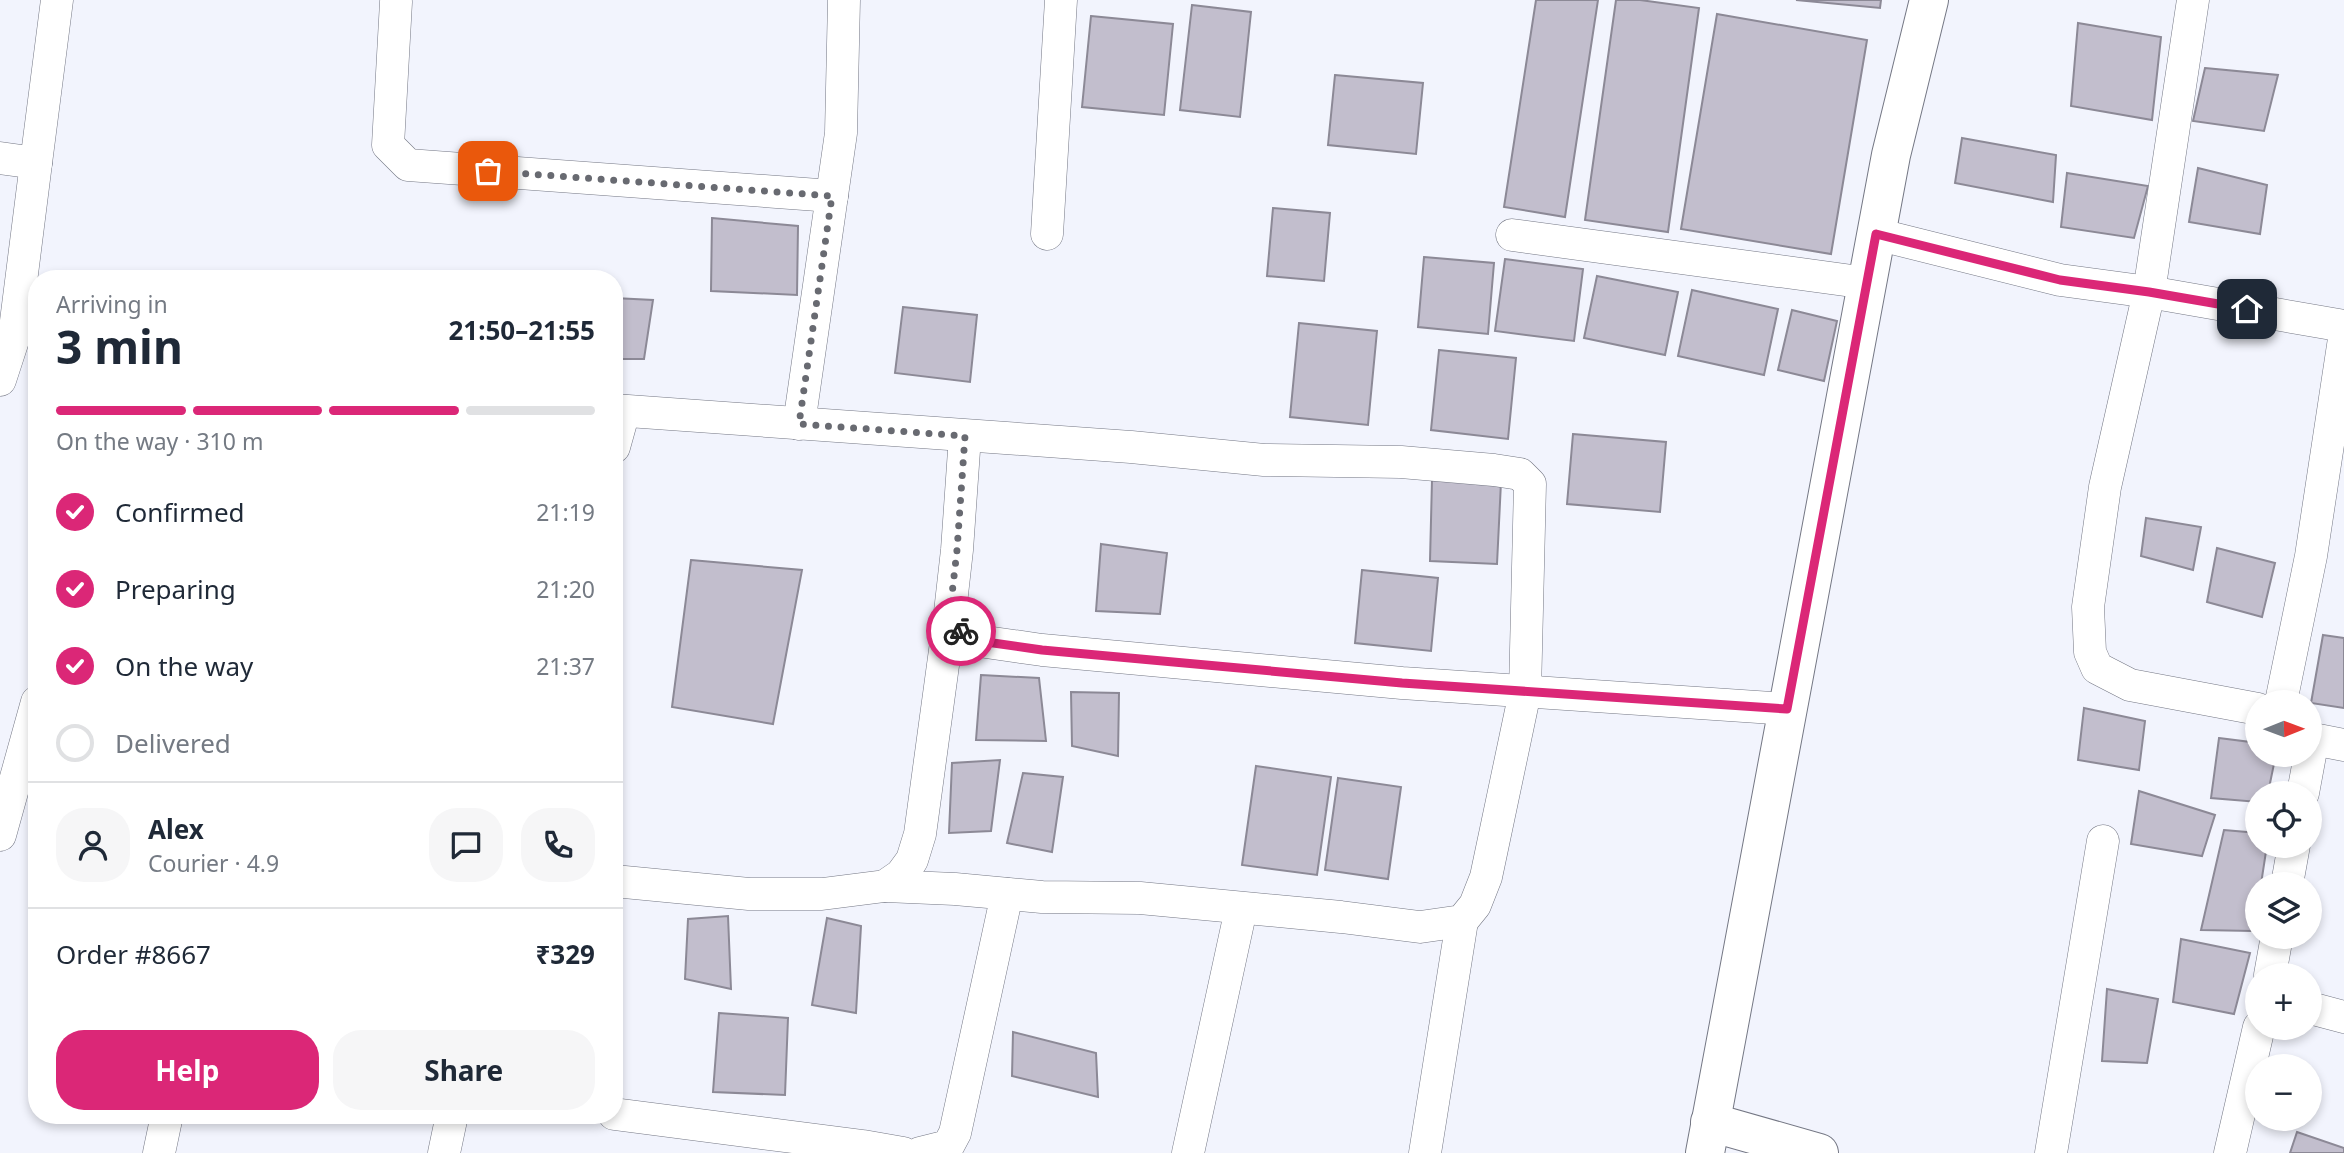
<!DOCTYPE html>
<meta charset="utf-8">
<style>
:root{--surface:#fff;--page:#f6f6f7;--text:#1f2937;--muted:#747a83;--line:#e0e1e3;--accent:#db2777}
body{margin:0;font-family:"Noto Sans",sans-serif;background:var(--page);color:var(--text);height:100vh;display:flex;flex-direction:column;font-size:26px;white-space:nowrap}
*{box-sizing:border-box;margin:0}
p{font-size:23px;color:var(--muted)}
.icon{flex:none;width:38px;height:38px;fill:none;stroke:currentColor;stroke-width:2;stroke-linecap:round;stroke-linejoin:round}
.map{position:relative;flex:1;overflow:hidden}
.sheet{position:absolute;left:28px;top:270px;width:595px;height:854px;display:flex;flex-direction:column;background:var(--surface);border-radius:28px;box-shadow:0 4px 10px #0003}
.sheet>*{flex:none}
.needle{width:46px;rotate:89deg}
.controls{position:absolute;left:2245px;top:690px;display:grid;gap:14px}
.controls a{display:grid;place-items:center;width:77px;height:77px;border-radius:50%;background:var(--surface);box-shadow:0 4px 10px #0003;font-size:35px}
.pin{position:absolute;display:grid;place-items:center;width:60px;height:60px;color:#fff;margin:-30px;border-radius:14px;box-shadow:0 4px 10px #0006}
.courier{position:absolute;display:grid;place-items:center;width:70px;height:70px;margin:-35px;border:5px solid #db2777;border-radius:50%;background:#fff;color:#222;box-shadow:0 2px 9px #0007}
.head em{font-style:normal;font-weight:700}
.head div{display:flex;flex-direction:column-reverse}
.head{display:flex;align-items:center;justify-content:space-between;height:119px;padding:0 28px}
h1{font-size:46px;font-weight:700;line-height:52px}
.bar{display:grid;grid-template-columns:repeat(4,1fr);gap:10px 7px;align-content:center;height:84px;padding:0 28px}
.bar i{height:9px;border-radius:5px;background:var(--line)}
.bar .active{background:var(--accent)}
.bar p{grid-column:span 4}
.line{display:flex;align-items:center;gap:18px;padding:0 28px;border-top:2px solid var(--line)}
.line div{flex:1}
.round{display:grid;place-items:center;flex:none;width:74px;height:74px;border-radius:28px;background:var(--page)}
ol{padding:0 28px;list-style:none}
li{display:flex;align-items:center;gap:21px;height:77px}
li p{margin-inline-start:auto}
li .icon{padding:7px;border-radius:50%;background:var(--accent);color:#fff;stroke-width:4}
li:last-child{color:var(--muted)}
li i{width:38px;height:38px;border:4px solid var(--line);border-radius:50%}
.cta{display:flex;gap:14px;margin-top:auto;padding:14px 28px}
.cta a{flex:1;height:80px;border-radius:28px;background:var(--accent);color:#fff;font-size:28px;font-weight:700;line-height:80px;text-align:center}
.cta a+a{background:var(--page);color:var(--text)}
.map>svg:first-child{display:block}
.building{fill:#c2becd;stroke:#8c8996;stroke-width:2}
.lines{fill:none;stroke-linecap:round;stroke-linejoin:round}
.minor-casing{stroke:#747784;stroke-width:33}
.tertiary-casing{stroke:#747784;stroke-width:40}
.minor{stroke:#fff;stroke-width:32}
.tertiary{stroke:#fff;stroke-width:38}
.done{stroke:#686a71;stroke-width:7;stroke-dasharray:0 12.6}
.route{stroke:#db2777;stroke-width:9}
</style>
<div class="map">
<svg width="2344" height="1153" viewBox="0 0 2344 1153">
<rect width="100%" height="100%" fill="#f2f4fd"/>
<g class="building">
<polygon points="1536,0 1598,0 1565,217 1504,207"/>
<polygon points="1616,0 1640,0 1699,8 1668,232 1585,220"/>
<polygon points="1796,0 1881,0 1880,8"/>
<polygon points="1192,5 1251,12 1240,117 1180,110"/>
<polygon points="1717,14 1867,40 1831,254 1681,229"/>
<polygon points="1091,16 1173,24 1164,115 1082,107"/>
<polygon points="2078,23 2161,37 2152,120 2071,106"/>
<polygon points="2205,68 2278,75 2264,131 2193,121"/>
<polygon points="1335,75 1423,83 1416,154 1328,145"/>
<polygon points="1962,138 2056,155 2053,202 1955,183"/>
<polygon points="2198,168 2267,185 2260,234 2189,222"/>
<polygon points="2067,173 2148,186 2134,238 2061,227"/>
<polygon points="1273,208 1330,213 1324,281 1267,276"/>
<polygon points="712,218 798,226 797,295 711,291"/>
<polygon points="1424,257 1494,263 1488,334 1418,327"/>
<polygon points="1505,259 1583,269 1574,341 1495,331"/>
<polygon points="1597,276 1678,292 1665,355 1584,338"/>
<polygon points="1692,290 1778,309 1764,375 1678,356"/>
<polygon points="614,298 653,300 644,359 614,359"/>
<polygon points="903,307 977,315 970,382 895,373"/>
<polygon points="1792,310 1837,321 1824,381 1778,370"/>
<polygon points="1299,323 1377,331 1368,425 1290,417"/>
<polygon points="1439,350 1516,358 1508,439 1431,430"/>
<polygon points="1573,434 1666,442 1660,512 1567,504"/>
<polygon points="1432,480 1501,482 1497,564 1430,561"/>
<polygon points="2146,518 2201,527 2193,570 2141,556"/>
<polygon points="1101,544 1167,553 1160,614 1096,611"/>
<polygon points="2217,548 2275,563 2262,617 2207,602"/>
<polygon points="691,560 802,570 773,724 672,707"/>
<polygon points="1362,570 1438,578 1431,651 1355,643"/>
<polygon points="2323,635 2344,638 2344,708 2311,703"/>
<polygon points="981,675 1039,678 1046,741 976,740"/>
<polygon points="1071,692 1119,693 1118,756 1072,746"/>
<polygon points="2084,708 2145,721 2139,770 2078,760"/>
<polygon points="2219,738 2258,743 2258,754 2276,754 2268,793 2258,793 2258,802 2211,798"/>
<polygon points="1000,760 991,831 949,833 952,763"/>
<polygon points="1256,766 1331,777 1317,875 1242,865"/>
<polygon points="1023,773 1063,777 1052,852 1007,843"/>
<polygon points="1338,778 1401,787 1388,879 1325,870"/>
<polygon points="2139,791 2215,815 2202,856 2131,844"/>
<polygon points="2224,830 2258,833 2258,845 2267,845 2261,884 2258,884 2258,903 2253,931 2201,930"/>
<polygon points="728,916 731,989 685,979 688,919"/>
<polygon points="827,918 861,926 856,1013 812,1005"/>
<polygon points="2181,939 2250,953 2234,1014 2173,1002"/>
<polygon points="2107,989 2158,999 2147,1063 2102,1061"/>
<polygon points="719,1013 788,1018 785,1095 713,1092"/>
<polygon points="1013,1032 1096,1053 1098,1097 1012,1076"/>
<polygon points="2297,1132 2344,1148 2344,1153 2290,1153"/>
</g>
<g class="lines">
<g class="minor-casing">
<g id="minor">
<polyline points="2193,0 2149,292 2105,487 2088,607 2090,652 2097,668 2130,685 2258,709"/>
<polyline points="396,2 388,145 408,165 832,196"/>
<polyline points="0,158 36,163 57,0"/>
<polyline points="1047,234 1061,0"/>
<polyline points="1876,234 2060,280 2149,292 2344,326"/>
<polyline points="1512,235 1867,283"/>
<polyline points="0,380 14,337 36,163"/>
<polyline points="614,410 1131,447 1264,460 1401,462 1494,470 1520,474 1530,484 1525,692 1486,877 1475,905 1462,921 1420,927 1341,917 1140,898 1042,897 955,889 885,886"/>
<polyline points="799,424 841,133 844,0"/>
<polyline points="965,436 957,550 949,621 972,640 1042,650 1402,683 1787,709"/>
<polyline points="614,447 624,411"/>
<polyline points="2281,702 2311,556 2344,339"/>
<polyline points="2313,739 2344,745"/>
<polyline points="2303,793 2313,739 2310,737"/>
<polyline points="0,835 37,702"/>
<polyline points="614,881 749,894 822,894 885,886 901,875 912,860 920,834 949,621"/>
<polyline points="2287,884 2294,845"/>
<polyline points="2270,975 2277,936"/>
<polyline points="2310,1008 2344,1017"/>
<polyline points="614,1114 863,1146 903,1153"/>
<polyline points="159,1153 167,1115"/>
<polyline points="444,1153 452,1115"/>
<polyline points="920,1153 948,1146 955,1133 1007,894"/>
<polyline points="1188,1153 1241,909"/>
<polyline points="1425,1153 1462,921"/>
<polyline points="2051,1153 2103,841"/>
<polyline points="2230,1153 2259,1027"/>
</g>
</g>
<g class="tertiary-casing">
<g id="tertiary">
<polyline points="1710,1122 1819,1153"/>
<polyline points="1705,1153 1891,155 1929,0"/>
</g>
</g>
<use href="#minor" class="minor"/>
<use href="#tertiary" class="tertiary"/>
</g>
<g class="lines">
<polyline class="done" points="488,171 832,196 799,424 965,436 957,550 949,621 961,631"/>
<polyline class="route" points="961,631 972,640 1042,650 1402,683 1787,709 1876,234 2060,280 2149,292 2247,309"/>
</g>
</svg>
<div class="controls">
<a><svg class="needle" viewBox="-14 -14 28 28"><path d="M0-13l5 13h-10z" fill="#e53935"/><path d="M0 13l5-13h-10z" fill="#747a83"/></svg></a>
<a><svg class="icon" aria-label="locate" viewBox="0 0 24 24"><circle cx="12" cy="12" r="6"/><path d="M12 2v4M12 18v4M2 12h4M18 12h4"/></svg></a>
<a><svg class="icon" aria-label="layers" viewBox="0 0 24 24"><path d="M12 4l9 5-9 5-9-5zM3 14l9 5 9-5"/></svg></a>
<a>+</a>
<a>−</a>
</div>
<div class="pin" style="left:488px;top:171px;background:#ea580c"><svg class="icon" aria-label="bag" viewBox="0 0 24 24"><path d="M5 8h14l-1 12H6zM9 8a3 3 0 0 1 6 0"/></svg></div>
<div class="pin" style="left:2247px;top:309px;background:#1f2937"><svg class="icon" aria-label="home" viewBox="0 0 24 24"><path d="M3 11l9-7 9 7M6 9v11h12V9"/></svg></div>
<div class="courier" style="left:961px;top:631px"><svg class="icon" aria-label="bike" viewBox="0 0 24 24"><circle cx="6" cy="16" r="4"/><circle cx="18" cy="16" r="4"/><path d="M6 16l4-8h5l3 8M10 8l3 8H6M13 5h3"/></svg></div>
<section class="sheet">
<div class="head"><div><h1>3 min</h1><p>Arriving in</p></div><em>21:50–21:55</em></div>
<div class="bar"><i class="active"></i><i class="active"></i><i class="active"></i><i></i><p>On the way · 310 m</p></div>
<ol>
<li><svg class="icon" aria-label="check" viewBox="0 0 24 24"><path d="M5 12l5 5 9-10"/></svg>Confirmed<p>21:19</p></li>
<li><svg class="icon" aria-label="check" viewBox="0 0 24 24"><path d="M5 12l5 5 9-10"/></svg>Preparing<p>21:20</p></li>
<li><svg class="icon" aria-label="check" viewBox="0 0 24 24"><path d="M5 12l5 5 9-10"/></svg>On the way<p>21:37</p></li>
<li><i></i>Delivered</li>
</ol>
<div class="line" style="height:126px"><a class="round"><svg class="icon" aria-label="person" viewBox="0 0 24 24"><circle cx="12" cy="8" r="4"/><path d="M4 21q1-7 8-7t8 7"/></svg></a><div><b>Alex</b><p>Courier · 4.9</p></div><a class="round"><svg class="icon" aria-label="chat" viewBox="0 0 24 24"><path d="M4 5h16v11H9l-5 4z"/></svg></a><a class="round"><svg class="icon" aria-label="phone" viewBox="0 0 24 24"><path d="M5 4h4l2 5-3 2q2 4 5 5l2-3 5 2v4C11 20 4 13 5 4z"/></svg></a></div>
<div class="line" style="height:91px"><div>Order #8667</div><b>₹329</b></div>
<div class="cta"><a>Help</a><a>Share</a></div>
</section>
</div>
